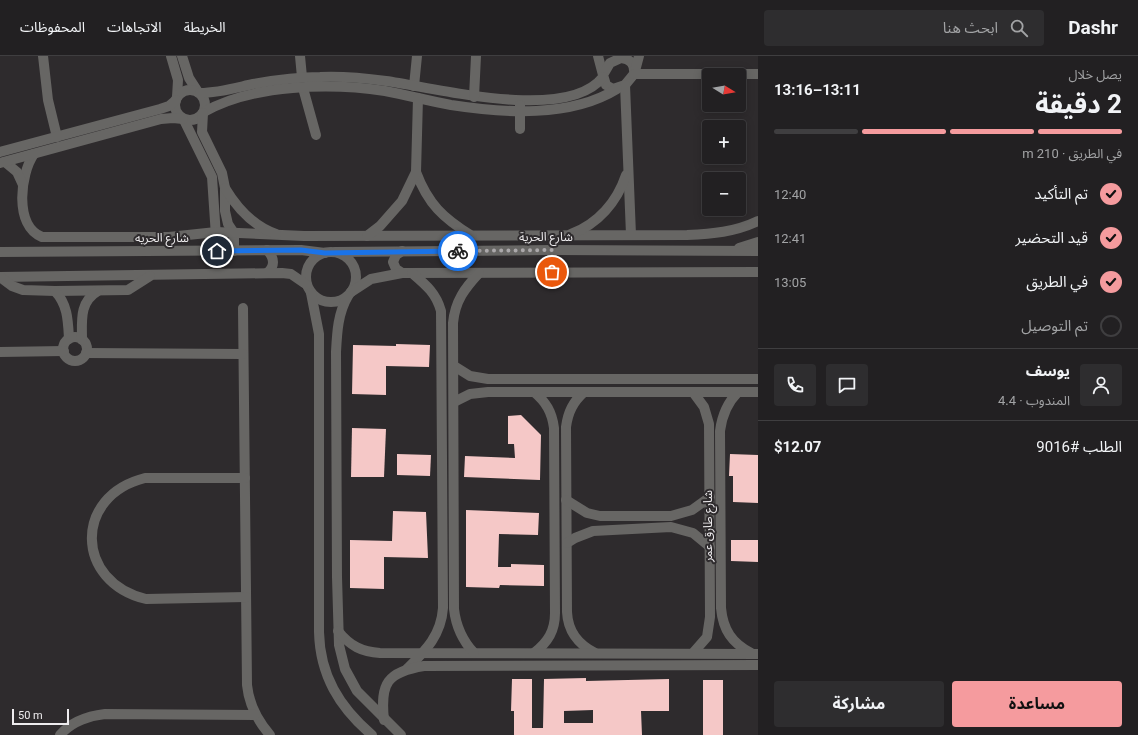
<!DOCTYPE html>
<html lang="ar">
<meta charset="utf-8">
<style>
:root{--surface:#222022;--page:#2e2d2f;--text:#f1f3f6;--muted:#a2a3a5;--line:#3f3e40;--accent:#f59b9e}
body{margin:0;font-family:Roboto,"Noto Sans Arabic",sans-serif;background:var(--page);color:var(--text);direction:rtl;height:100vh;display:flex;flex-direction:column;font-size:15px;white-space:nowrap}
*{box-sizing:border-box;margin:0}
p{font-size:13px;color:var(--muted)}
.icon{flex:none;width:22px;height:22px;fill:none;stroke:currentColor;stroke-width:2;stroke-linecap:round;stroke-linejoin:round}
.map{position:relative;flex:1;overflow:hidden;direction:ltr}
.drawer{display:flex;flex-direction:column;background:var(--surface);width:380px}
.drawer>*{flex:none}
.needle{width:26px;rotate:101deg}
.tools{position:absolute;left:702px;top:12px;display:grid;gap:8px}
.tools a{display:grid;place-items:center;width:44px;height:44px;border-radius:4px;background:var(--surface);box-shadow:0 2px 10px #0003,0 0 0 1px var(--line);font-size:20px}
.scale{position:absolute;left:12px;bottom:10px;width:57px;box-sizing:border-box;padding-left:4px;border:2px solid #eeecee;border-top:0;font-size:11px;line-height:14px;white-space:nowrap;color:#eeecee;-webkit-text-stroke:3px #2e2b2d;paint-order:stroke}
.pin{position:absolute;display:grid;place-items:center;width:34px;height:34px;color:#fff;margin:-17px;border:2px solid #fff;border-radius:50%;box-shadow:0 1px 4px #0007}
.courier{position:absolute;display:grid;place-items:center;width:40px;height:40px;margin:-20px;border:3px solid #1a73e8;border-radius:50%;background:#fff;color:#222;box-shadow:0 1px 5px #0007}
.summary em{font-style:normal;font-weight:700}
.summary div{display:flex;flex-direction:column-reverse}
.summary{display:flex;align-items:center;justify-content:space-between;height:68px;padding:0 16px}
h1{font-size:26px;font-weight:700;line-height:30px}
.bar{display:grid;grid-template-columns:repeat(4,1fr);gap:6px 4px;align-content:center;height:48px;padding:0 16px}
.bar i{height:5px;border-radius:3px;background:var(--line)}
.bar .active{background:var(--accent)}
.bar p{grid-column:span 4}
.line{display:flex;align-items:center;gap:10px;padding:0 16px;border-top:1px solid var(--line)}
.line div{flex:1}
.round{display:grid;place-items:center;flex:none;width:42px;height:42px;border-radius:4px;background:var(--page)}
ol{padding:0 16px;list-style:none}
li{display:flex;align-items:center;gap:12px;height:44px}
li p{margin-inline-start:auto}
li .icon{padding:4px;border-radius:50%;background:var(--accent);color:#111;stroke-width:4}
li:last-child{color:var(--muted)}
li i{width:22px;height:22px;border:2px solid var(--line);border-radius:50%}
.action{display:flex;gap:8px;margin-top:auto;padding:8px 16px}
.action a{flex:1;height:46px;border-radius:4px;background:var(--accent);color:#111;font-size:16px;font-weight:700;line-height:46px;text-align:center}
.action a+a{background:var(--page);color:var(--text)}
header{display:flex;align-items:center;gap:24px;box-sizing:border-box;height:56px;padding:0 20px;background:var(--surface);border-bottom:1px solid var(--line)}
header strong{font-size:19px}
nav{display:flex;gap:22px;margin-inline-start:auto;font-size:14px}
.search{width:280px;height:36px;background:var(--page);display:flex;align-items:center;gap:10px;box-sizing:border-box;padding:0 14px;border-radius:4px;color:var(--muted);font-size:15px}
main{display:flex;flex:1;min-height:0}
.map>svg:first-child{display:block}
.building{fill:#f5c8c7;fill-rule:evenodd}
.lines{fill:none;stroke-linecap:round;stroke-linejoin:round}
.minor{stroke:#676664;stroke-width:10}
.done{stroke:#aba8aa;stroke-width:4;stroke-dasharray:0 7.2}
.route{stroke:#1a73e8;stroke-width:5}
.labels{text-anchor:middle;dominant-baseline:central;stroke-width:4;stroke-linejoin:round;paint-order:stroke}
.street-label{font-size:12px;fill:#eeecee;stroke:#2e2b2d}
</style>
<header>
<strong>Dashr</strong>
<div class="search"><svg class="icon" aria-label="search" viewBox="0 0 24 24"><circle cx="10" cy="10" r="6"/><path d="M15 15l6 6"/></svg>ابحث هنا</div>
<nav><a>الخريطة</a><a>الاتجاهات</a><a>المحفوظات</a></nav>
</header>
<main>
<section class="drawer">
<div class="summary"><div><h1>2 دقيقة</h1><p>يصل خلال</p></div><em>13:11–13:16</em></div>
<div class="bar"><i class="active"></i><i class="active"></i><i class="active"></i><i></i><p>في الطريق · 210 m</p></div>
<ol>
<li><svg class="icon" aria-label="check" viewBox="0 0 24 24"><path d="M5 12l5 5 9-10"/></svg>تم التأكيد<p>12:40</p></li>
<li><svg class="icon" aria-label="check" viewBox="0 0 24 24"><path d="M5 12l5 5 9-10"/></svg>قيد التحضير<p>12:41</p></li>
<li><svg class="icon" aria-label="check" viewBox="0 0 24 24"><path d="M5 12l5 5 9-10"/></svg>في الطريق<p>13:05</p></li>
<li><i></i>تم التوصيل</li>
</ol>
<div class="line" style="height:72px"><a class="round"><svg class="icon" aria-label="person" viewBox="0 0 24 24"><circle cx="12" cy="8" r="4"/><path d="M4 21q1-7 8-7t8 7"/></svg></a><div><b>يوسف</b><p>المندوب · 4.4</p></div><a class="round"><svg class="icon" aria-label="chat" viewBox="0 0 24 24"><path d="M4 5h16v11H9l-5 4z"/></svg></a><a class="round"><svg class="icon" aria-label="phone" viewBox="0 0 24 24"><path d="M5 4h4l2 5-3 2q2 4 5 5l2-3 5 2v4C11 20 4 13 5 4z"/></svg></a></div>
<div class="line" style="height:52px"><div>الطلب #9016</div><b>$12.07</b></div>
<div class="action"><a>مساعدة</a><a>مشاركة</a></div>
</section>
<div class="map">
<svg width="758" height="679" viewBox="0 0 758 679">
<rect width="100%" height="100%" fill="#2e2b2d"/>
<g class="building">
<polygon points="396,288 430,289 429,311 386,310 386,339 352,338 353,289 396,290"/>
<polygon points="521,359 541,379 540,424 464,421 465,400 515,402 514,388 508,388 508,360"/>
<polygon points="352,372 386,373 384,421 351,421"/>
<polygon points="397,398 431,399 430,420 397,419"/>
<polygon points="730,398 758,399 758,447 733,446 733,420 729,420"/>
<polygon points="466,454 539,457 538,479 499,478 498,511 511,511 511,508 544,509 544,530 500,529 499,532 466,531"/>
<polygon points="393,455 426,456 428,502 384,501 384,533 350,532 350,484 392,485"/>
<polygon points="731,484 758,484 758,506 731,505"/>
<path d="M586,622V625L669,623V655H641L642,679H514V655H511L512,623H532V672H543L544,623ZM593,654V667H564V655Z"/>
<rect x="703" y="624" width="20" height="55"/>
</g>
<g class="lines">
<g class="minor">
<polyline points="43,0 48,44 57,81"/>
<polyline points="171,0 178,24 177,41"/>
<polyline points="182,0 189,22 198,36"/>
<polyline points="300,0 302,21"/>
<polyline points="598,0 603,19"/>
<path d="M621,2C631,3 635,9 634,18L625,29L613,33L606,29L603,19L610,7Z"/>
<polyline points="635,15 639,0"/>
<polyline points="634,18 758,18"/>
<polyline points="625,29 631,179"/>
<polyline points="414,30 417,0"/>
<polyline points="303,32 316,79"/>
<circle cx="190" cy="49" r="15"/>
<path d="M200,37C218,37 235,32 253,28C275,24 297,21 320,21C342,20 364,22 386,25C437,32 567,67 603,21"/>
<polyline points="474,41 476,0"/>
<path d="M204,56C253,28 331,27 385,35C407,39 429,45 451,49C503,57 570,62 617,33"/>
<polyline points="203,57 202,76 222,117 225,132 225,155 228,168 234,177 234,195"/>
<polyline points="184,64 212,121 217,195"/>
<polyline points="520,73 520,49"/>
<polyline points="0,96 160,53 169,50 176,44"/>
<path d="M34,98C20,118 14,170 42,181H169L216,176L304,180L687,179C712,178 735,176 758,165"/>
<polyline points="5,106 17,116 23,129"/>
<polyline points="0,107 161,63 173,62 183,63"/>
<path d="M416,116C428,148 443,162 472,180"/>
<path d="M225,132C237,152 253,170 276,178"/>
<path d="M571,178C598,168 617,146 626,119"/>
<polyline points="367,180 380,170 402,145 416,116 418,42"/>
<polyline points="739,192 758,186"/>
<polyline points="552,194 552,216"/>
<circle cx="331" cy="221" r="25"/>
<polyline points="0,196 301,194 325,197"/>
<polyline points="335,196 552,194 758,195"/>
<path d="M267,217C275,211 275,202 267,194"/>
<polyline points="402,217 396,213 393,206 396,199 402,195"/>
<polyline points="0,221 282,217 291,218 307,229"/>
<polyline points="0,221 12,230 23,234 55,235 128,234 150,220"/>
<path d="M55,235C68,249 68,265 69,283"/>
<polyline points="351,236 371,223 402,217 758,216"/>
<path d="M311,237L319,278V576C320,619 339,651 372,679"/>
<path d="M348,240C338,257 337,276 336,296L337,521L339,589L345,613L357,635L401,679"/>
<path d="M243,252L247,629C249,649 257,664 270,679"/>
<circle cx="75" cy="293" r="12"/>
<path d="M82,284C82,265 79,246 98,235"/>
<polyline points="0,296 64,295"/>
<polyline points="86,297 243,298"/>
<polyline points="454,310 470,320 488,323 758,323"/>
<path d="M534,336C546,346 552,356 554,372L555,557C555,575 548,586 534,597"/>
<path d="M584,336C573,346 568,356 566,371L567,556C568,576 578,588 595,597"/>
<polyline points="693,336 704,351 709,368 710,561 707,581 693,597"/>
<path d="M738,336C727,347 722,359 720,375L721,552C723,574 732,587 751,597"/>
<polyline points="454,346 470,338 488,336 758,336"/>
<path d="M245,422H145C73,440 75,526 146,543L246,541"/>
<polyline points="566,444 587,457 600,460 671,460 692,454 710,441"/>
<polyline points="567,487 575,482 593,475 671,471 693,477 710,491"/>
<path d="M338,575C350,590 362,596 380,597L758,598"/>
<path d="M474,597C462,584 456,571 454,553L453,267C455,245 465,232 479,217"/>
<path d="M407,613C425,595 441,580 443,552L441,255C436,237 426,229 412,217"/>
<path d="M384,664C380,627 387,616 424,610L758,609"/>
<path d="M60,679C72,665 88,660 105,658L255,659"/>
</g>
</g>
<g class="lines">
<polyline class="done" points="458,195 552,194 552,216"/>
<polyline class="route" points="217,195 301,194 325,197 458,195"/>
</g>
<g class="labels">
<g class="street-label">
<text x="546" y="181">شارع الحرية</text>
<text x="162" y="182">شارع الحريه</text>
<text transform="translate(708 470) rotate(-90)">شارع طارق عمر</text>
</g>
</g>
</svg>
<div class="tools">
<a><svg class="needle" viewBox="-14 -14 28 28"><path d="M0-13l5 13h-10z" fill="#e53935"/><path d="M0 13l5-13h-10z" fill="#a2a3a5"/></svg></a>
<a>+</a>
<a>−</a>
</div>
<div class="scale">50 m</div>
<div class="pin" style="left:552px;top:216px;background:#ea580c"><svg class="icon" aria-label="bag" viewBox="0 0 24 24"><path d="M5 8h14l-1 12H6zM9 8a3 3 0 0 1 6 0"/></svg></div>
<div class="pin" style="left:217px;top:195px;background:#1f2937"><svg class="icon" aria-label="home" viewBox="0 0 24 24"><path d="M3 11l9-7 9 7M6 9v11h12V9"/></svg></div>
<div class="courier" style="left:458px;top:195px"><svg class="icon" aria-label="bike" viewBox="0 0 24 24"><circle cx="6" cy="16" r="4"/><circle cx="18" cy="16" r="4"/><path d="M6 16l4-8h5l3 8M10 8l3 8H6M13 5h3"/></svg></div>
</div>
</main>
